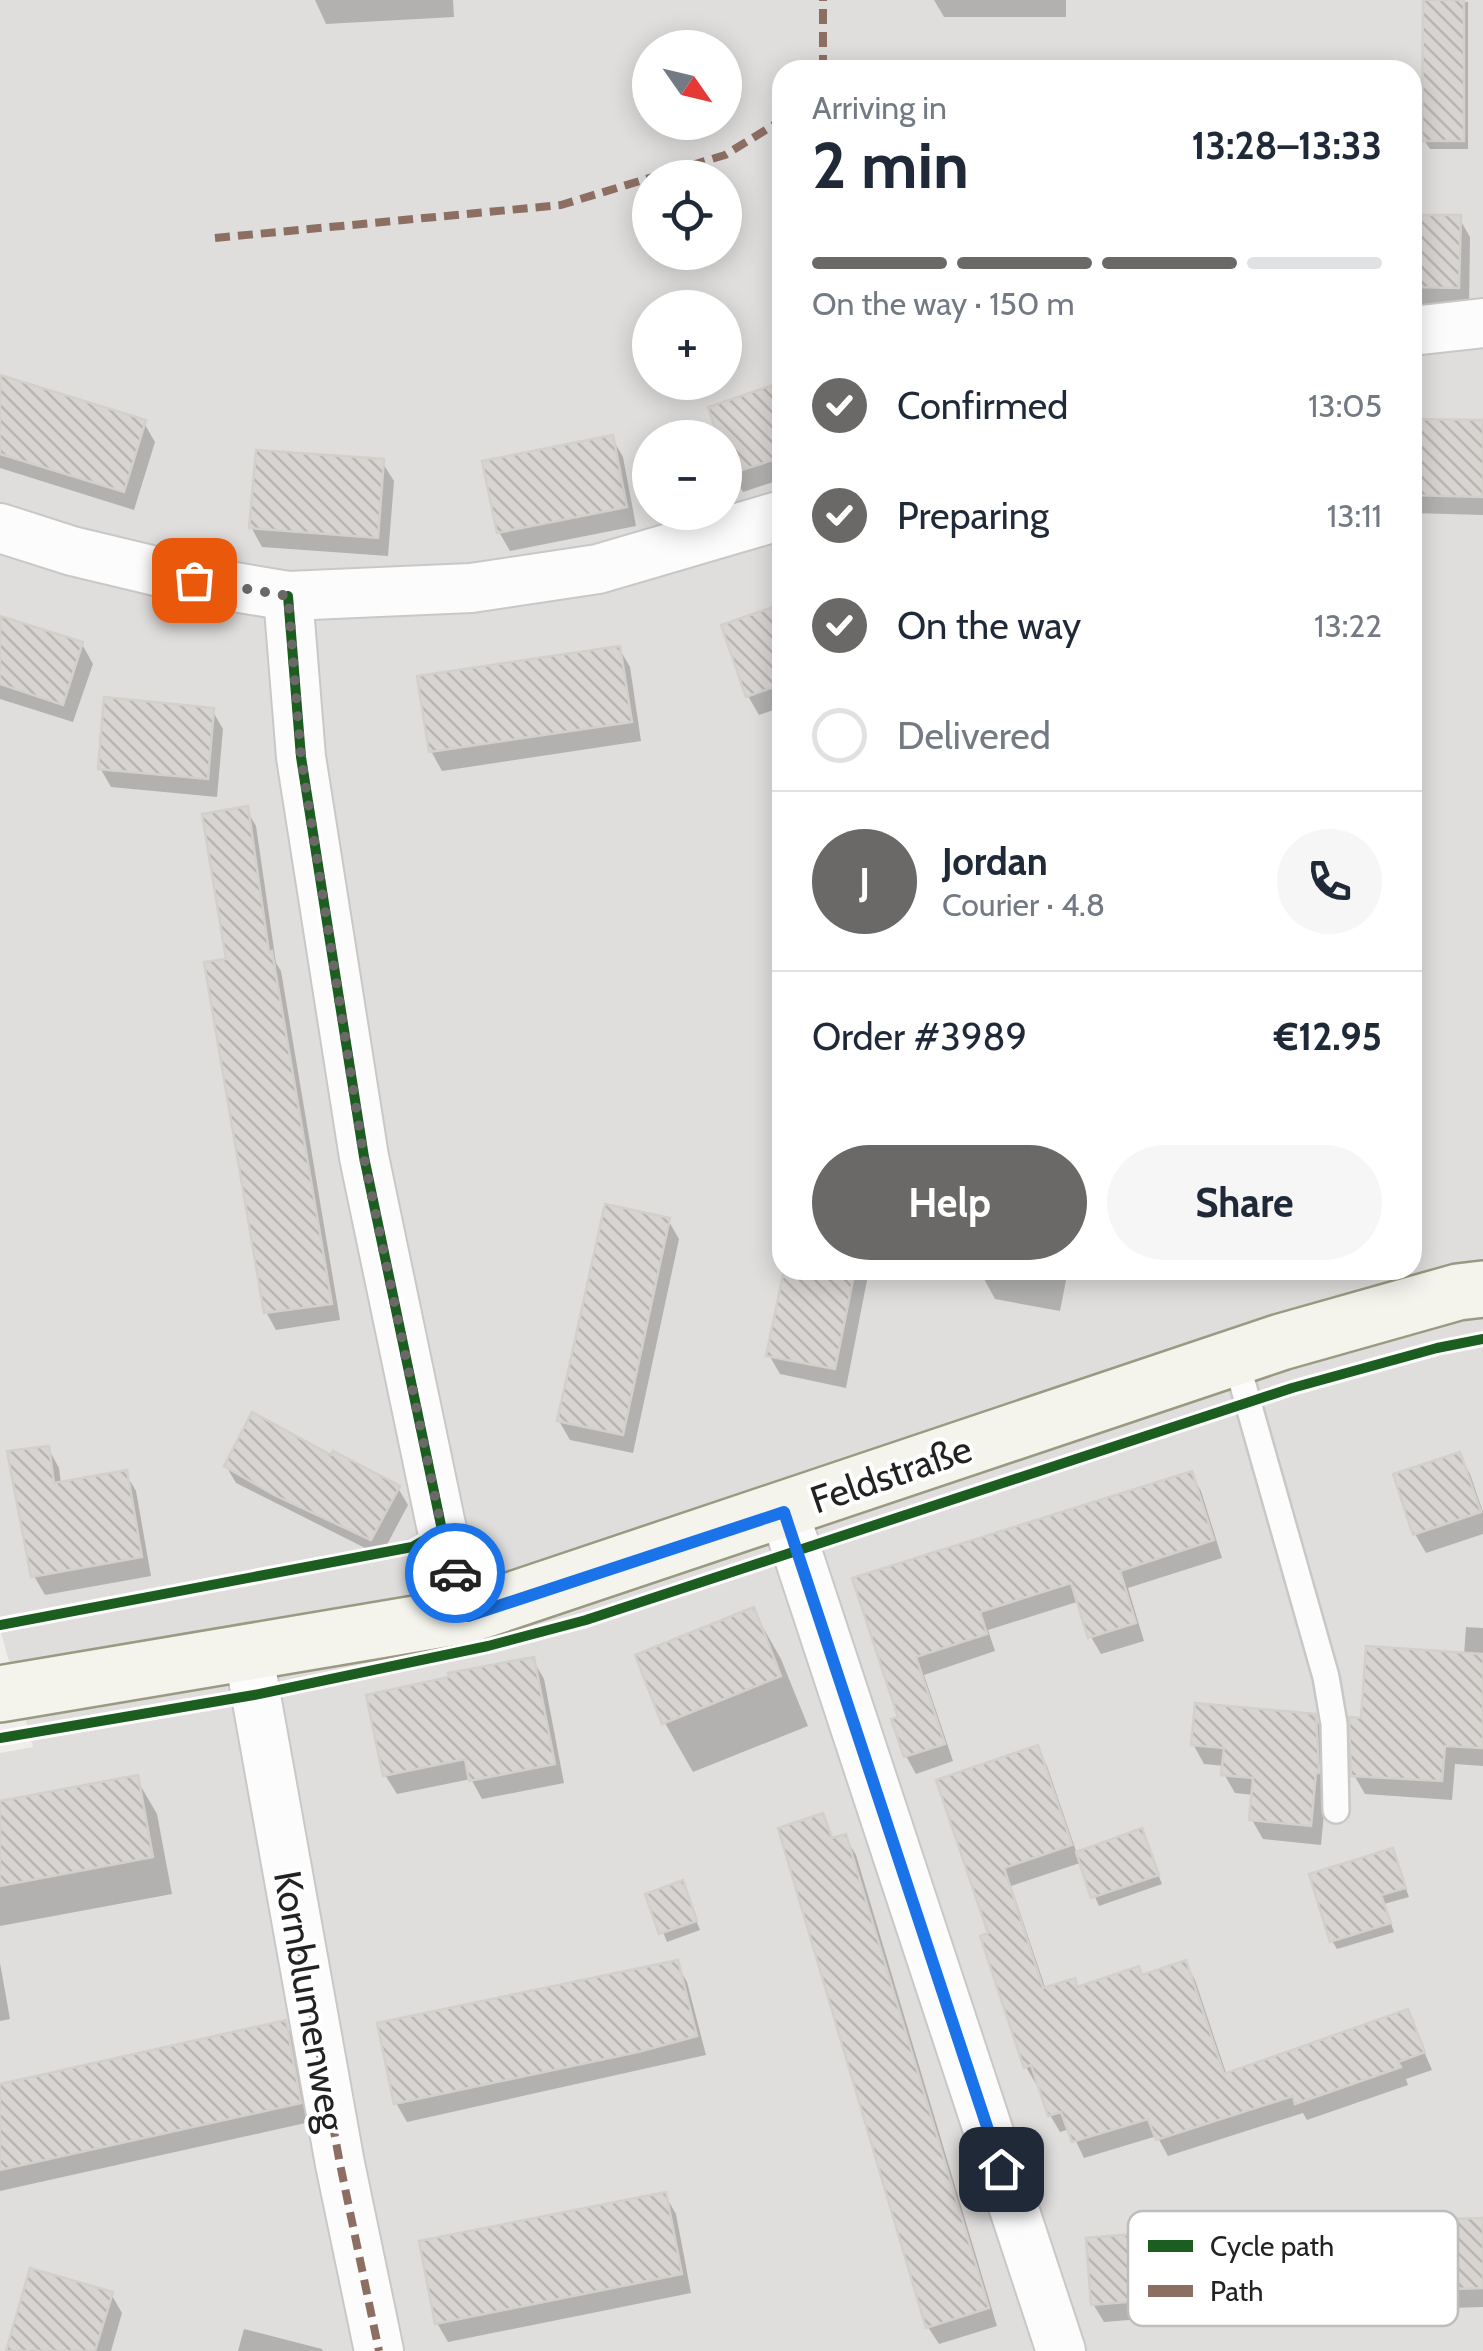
<!DOCTYPE html>
<meta charset="utf-8">
<style>
:root{--surface:#fff;--page:#f6f6f7;--text:#1f2937;--muted:#747a83;--line:#e0e1e3;--accent:#6a6968}
body{margin:0;font-family:Cabin,sans-serif;background:var(--page);color:var(--text);height:100vh;display:flex;flex-direction:column;font-size:38px;white-space:nowrap}
*{box-sizing:border-box;margin:0}
p{font-size:32px;color:var(--muted)}
.icon{flex:none;width:55px;height:55px;fill:none;stroke:currentColor;stroke-width:2;stroke-linecap:round;stroke-linejoin:round}
.map{position:relative;flex:1;overflow:hidden}
.sheet{position:absolute;left:772px;top:60px;width:650px;height:1220px;display:flex;flex-direction:column;background:var(--surface);border-radius:30px;box-shadow:0 5px 25px #0003}
.sheet>*{flex:none}
.needle{width:65px;rotate:124deg}
.buttons{position:absolute;left:632px;top:30px;display:grid;gap:20px}
.buttons a{display:grid;place-items:center;width:110px;height:110px;border-radius:50%;background:var(--surface);box-shadow:0 5px 25px #0003;font-size:50px}
.pin{position:absolute;display:grid;place-items:center;width:85px;height:85px;color:#fff;margin:-42px;border-radius:20px;box-shadow:0 5px 15px #0006}
.courier{position:absolute;display:grid;place-items:center;width:100px;height:100px;margin:-50px;border:8px solid #1a73e8;border-radius:50%;background:#fff;color:#222;box-shadow:0 2px 12px #0007}
.summary em{font-style:normal;font-weight:700}
.summary div{display:flex;flex-direction:column-reverse}
.summary{display:flex;align-items:center;justify-content:space-between;height:170px;padding:0 40px}
h1{font-size:65px;font-weight:700;line-height:75px}
.bar{display:grid;grid-template-columns:repeat(4,1fr);gap:15px 10px;align-content:center;height:120px;padding:0 40px}
.bar i{height:12px;border-radius:8px;background:var(--line)}
.bar .on{background:var(--accent)}
.bar p{grid-column:span 4}
.line{display:flex;align-items:center;gap:25px;padding:0 40px;border-top:2px solid var(--line)}
.line div{flex:1}
.round{display:grid;place-items:center;flex:none;width:105px;height:105px;border-radius:52px;background:var(--page)}
ol{padding:0 40px;list-style:none}
li{display:flex;align-items:center;gap:30px;height:110px}
li p{margin-inline-start:auto}
li .icon{padding:10px;border-radius:50%;background:var(--accent);color:#fff;stroke-width:4}
li:last-child{color:var(--muted)}
li i{width:55px;height:55px;border:5px solid var(--line);border-radius:50%}
.cta{display:flex;gap:20px;margin-top:auto;padding:20px 40px}
.cta a{flex:1;height:115px;border-radius:60px;background:var(--accent);color:#fff;font-size:40px;font-weight:700;line-height:115px;text-align:center}
.cta a+a{background:var(--page);color:var(--text)}
.map>svg:first-child{display:block}
.residential{fill:#dfdedc;fill-rule:evenodd}
.shadow{fill:#0003}
.building{fill:url(#building-back-hatch);stroke:#d3d0cc;stroke-width:2.5}
.lines{fill:none;stroke-linecap:round;stroke-linejoin:round}
.lane-casing{stroke:#c9c8c7;stroke-width:30}
.street-casing{stroke:#c9c8c7;stroke-width:52}
.secondary-casing{stroke:#999a82;stroke-width:60}
.lane{stroke:#fdfcfc;stroke-width:25}
.street{stroke:#fdfcfc;stroke-width:48}
.secondary{stroke:#f4f4ed;stroke-width:55}
.quiet{stroke:#8d6e63;stroke-width:8;stroke-dasharray:15 8;stroke-linecap:butt}
.cycleway-casing{stroke:#fff;stroke-width:16}
.cycleway{stroke:#1b5e20;stroke-width:10}
.done{stroke:#6a6968;stroke-width:10;stroke-dasharray:0 18}
.route{stroke:#1a73e8;stroke-width:12}
.labels{text-anchor:middle;dominant-baseline:central;stroke-width:8;stroke-linejoin:round;paint-order:stroke}
.street-label{font-size:38px;fill:#222;stroke:#fff}
.key{fill:#fff;stroke:#bdbdbd;stroke-width:2.5}
.key-label{font-size:28px;fill:#222}
</style>
<div class="map">
<svg width="1483" height="2351" viewBox="0 0 1483 2351">
<defs>
<pattern id="building-back-hatch" width="6" height="6" patternUnits="userSpaceOnUse" patternTransform="scale(2.5)"><rect width="6" height="6" fill="#d7d4d2"/><path d="M-1 5l2 2M0 0l6 6M5-1l2 2" fill="none" stroke="#b8b6b4"/></pattern>
</defs>
<rect width="100%" height="100%" fill="#f0eeeb"/>
<path class="residential" d="M0,0H1483V2351H0V1753L33,1747L0,1629ZM650,48H725V122H650ZM782,70H1412V1270H782ZM650,178H725V252H650ZM650,308H725V382H650ZM650,438H725V512H650Z"/>
<g class="shadow">
<polygon points="315,0 453,0 454,17 326,24"/>
<polygon points="934,0 1066,0 1066,17 944,17"/>
<polygon points="1425,0 1468,2 1468,149 1430,149 1424,140"/>
<polygon points="1412,217 1459,218 1470,237 1469,307 1412,306"/>
<polygon points="0,378 144,423 155,442 134,510 0,468"/>
<polygon points="782,384 782,479 743,492 732,473 725,451 725,438 711,408"/>
<polygon points="1412,421 1483,423 1483,515 1412,513"/>
<polygon points="612,438 623,457 636,526 510,551 499,532"/>
<polygon points="382,462 394,481 388,556 262,547 251,527"/>
<polygon points="782,606 782,707 759,715 748,696 724,627"/>
<polygon points="0,618 82,644 93,664 73,722 0,699"/>
<polygon points="619,648 630,667 641,741 442,771 431,751"/>
<polygon points="212,710 223,729 217,797 111,787 100,768"/>
<polygon points="246,809 256,826 276,963 281,971 340,1320 276,1330 266,1312 229,961"/>
<polygon points="668,1220 679,1239 633,1453 570,1440 559,1421"/>
<polygon points="786,1270 869,1270 846,1388 780,1374 769,1355"/>
<polygon points="985,1270 1068,1270 1060,1311 995,1299 984,1279"/>
<polygon points="48,1448 59,1468 61,1484 125,1472 136,1491 151,1576 45,1595 34,1576"/>
<polygon points="1459,1455 1470,1474 1483,1512 1483,1534 1426,1553 1415,1534"/>
<polygon points="332,1458 398,1488 408,1505 381,1556 236,1483 226,1466"/>
<polygon points="1191,1474 1201,1491 1222,1558 1128,1588 1144,1641 1101,1654 1091,1637 1080,1601 988,1630 995,1651 924,1675 953,1761 916,1774 906,1756 901,1719 856,1580"/>
<polygon points="753,1610 781,1659 808,1726 693,1772 665,1723"/>
<polygon points="1466,1627 1483,1628 1483,1766 1455,1764 1452,1800 1365,1794 1354,1775 1363,1720 1464,1655"/>
<polygon points="533,1660 544,1679 564,1783 482,1799 471,1779 397,1794 385,1775"/>
<polygon points="1314,1716 1325,1735 1326,1792 1321,1845 1263,1839 1252,1820 1254,1795 1235,1793 1224,1774 1225,1766 1204,1764 1193,1744"/>
<polygon points="1037,1748 1047,1766 1077,1854 1141,1831 1162,1884 1099,1906 1080,1863 1011,1886 1046,1990 1074,1981 1078,1989 1142,1977 1185,1963 1195,1980 1227,2076 1407,2012 1432,2070 1406,2079 1408,2085 1307,2120 1303,2113 1168,2156 1157,2136 1084,2158 1070,2129 1060,2132 1050,2115 1040,2083 1036,2084 1026,2067 991,1935 940,1782"/>
<polygon points="136,1778 157,1814 172,1894 0,1926 0,1804"/>
<polygon points="822,1816 834,1840 845,1837 856,1855 997,2326 939,2344 928,2327"/>
<polygon points="1392,1851 1409,1897 1384,1904 1394,1932 1337,1949 1332,1941"/>
<polygon points="682,1883 700,1930 667,1942 648,1895"/>
<polygon points="0,1963 10,2019 0,2021"/>
<polygon points="676,1963 687,1982 706,2055 407,2122 396,2103"/>
<polygon points="285,2023 296,2042 310,2122 0,2191 0,2086"/>
<polygon points="665,2195 676,2214 691,2293 448,2342 437,2323"/>
<polygon points="1483,2221 1483,2307 1312,2312 1308,2306 1104,2322 1093,2304"/>
<polygon points="111,2294 122,2313 111,2351 9,2351"/>
<polygon points="244,2329 322,2349 323,2351 238,2351"/>
</g>
<g class="building">
<polygon points="1423,0 1464,0 1464,141 1422,141"/>
<polygon points="1412,215 1461,215 1459,288 1412,287"/>
<polygon points="0,375 146,420 124,492 0,454"/>
<polygon points="782,382 782,457 730,474 725,459 725,438 718,438 708,407"/>
<polygon points="1412,419 1483,420 1483,497 1412,495"/>
<polygon points="613,435 627,507 497,533 482,461"/>
<polygon points="256,450 384,459 378,538 249,528"/>
<polygon points="782,604 782,684 746,697 721,625"/>
<polygon points="0,616 83,642 63,705 0,684"/>
<polygon points="620,646 632,722 429,752 417,676"/>
<polygon points="104,697 214,708 208,779 98,769"/>
<polygon points="248,806 269,952 272,951 332,1304 264,1313 204,962 226,959 202,814"/>
<polygon points="605,1204 670,1218 623,1435 557,1421"/>
<polygon points="784,1270 855,1270 835,1369 766,1356"/>
<polygon points="252,1412 331,1455 333,1451 400,1486 371,1540 274,1495 224,1466"/>
<polygon points="49,1446 54,1483 127,1470 142,1557 31,1577 7,1451"/>
<polygon points="1460,1452 1481,1512 1413,1535 1393,1474"/>
<polygon points="1192,1471 1214,1540 1120,1571 1136,1623 1088,1638 1071,1583 980,1612 987,1634 916,1657 945,1744 904,1757 891,1719 898,1717 852,1578"/>
<polygon points="754,1607 781,1676 662,1724 635,1655"/>
<polygon points="1366,1646 1483,1654 1483,1748 1445,1746 1442,1781 1351,1776 1349,1717 1361,1718"/>
<polygon points="534,1657 555,1764 469,1781 465,1759 383,1776 366,1695 449,1677 448,1673"/>
<polygon points="1195,1703 1316,1714 1319,1773 1316,1773 1311,1826 1249,1820 1253,1778 1221,1775 1224,1748 1191,1745"/>
<polygon points="1038,1745 1072,1845 1004,1868 1043,1988 1075,1978 1077,1987 1139,1966 1142,1975 1186,1960 1224,2074 1408,2009 1425,2052 1398,2062 1401,2067 1295,2104 1293,2096 1156,2140 1148,2119 1072,2142 1061,2112 1048,2116 1031,2065 1024,2068 980,1936 988,1933 936,1780"/>
<polygon points="138,1775 153,1857 0,1886 0,1801"/>
<polygon points="823,1813 832,1838 846,1834 989,2308 926,2328 778,1828"/>
<polygon points="1142,1828 1159,1875 1091,1898 1076,1852"/>
<polygon points="1393,1848 1406,1888 1381,1895 1391,1923 1330,1942 1309,1874"/>
<polygon points="683,1880 697,1921 659,1934 645,1894"/>
<polygon points="678,1960 697,2036 638,2052 394,2104 377,2023"/>
<polygon points="286,2020 301,2103 0,2170 0,2084"/>
<polygon points="666,2192 682,2274 435,2324 419,2241"/>
<polygon points="1483,2218 1483,2288 1299,2294 1299,2288 1091,2305 1086,2238 1259,2224"/>
<polygon points="30,2268 113,2292 95,2351 6,2351"/>
</g>
<g class="lines">
<g class="lane-casing">
<polyline id="lane" points="1235,1357 1326,1677 1334,1724 1336,1810"/>
</g>
<g class="street-casing">
<g id="street">
<polyline points="1412,331 1483,323"/>
<polyline points="0,528 72,551 193,580 288,596 471,588 598,569 782,515"/>
<polyline points="288,596 301,757 364,1157 442,1530 468,1615"/>
<polyline points="784,1512 1061,2351"/>
<polyline points="248,1651 340,2164 379,2351"/>
</g>
</g>
<g class="secondary-casing">
<polyline id="secondary" points="0,1694 468,1615 1281,1342 1458,1292 1483,1289"/>
</g>
<use href="#lane" class="lane"/>
<use href="#street" class="street"/>
<use href="#secondary" class="secondary"/>
<g class="quiet">
<polyline points="823,70 823,0"/>
<polyline points="215,238 561,205 725,155 782,120"/>
<polyline points="299,1941 340,2164 379,2351"/>
</g>
<g class="cycleway-casing">
<g id="cycleway">
<polyline points="288,596 301,757 364,1157 442,1530 468,1615"/>
<polyline points="0,1625 412,1547 442,1530"/>
<polyline points="0,1738 254,1695 488,1646 586,1620 1292,1388 1437,1348 1483,1339"/>
</g>
</g>
<use href="#cycleway" class="cycleway"/>
</g>
<g class="lines">
<polyline class="done" points="194,580 288,596 301,757 364,1158 442,1530 455,1573"/>
<polyline class="route" points="455,1573 468,1616 784,1512 1001,2169"/>
</g>
<g class="labels">
<g class="street-label">
<text transform="translate(891 1474) rotate(-19)">Feldstraße</text>
<text transform="translate(310 2001) rotate(80)">Kornblumenweg</text>
</g>
</g>
<rect x="1128" y="2211" width="330" height="115" rx="15" class="key"/>
<rect x="1148" y="2240" width="45" height="12" fill="#1b5e20"/>
<rect x="1148" y="2285" width="45" height="12" fill="#8d6e63"/>
<g class="key-label">
<text x="1210" y="2256">Cycle path</text>
<text x="1210" y="2301">Path</text>
</g>
</svg>
<div class="buttons">
<a><svg class="needle" viewBox="-14 -14 28 28"><path d="M0-13l5 13h-10z" fill="#e53935"/><path d="M0 13l5-13h-10z" fill="#747a83"/></svg></a>
<a><svg class="icon" aria-label="locate" viewBox="0 0 24 24"><circle cx="12" cy="12" r="6"/><path d="M12 2v4M12 18v4M2 12h4M18 12h4"/></svg></a>
<a>+</a>
<a>−</a>
</div>
<div class="pin" style="left:194px;top:580px;background:#ea580c"><svg class="icon" aria-label="bag" viewBox="0 0 24 24"><path d="M5 8h14l-1 12H6zM9 8a3 3 0 0 1 6 0"/></svg></div>
<div class="pin" style="left:1001px;top:2169px;background:#1f2937"><svg class="icon" aria-label="home" viewBox="0 0 24 24"><path d="M3 11l9-7 9 7M6 9v11h12V9"/></svg></div>
<div class="courier" style="left:455px;top:1573px"><svg class="icon" aria-label="car" viewBox="0 0 24 24"><path d="M5 17H2v-5l4-1 3-4h7l3 4 3 1v5h-3M9 17h6M6 11h13"/><circle cx="7" cy="17" r="2"/><circle cx="17" cy="17" r="2"/></svg></div>
<section class="sheet">
<div class="summary"><div><h1>2 min</h1><p>Arriving in</p></div><em>13:28–13:33</em></div>
<div class="bar"><i class="on"></i><i class="on"></i><i class="on"></i><i></i><p>On the way · 150 m</p></div>
<ol>
<li><svg class="icon" aria-label="check" viewBox="0 0 24 24"><path d="M5 12l5 5 9-10"/></svg>Confirmed<p>13:05</p></li>
<li><svg class="icon" aria-label="check" viewBox="0 0 24 24"><path d="M5 12l5 5 9-10"/></svg>Preparing<p>13:11</p></li>
<li><svg class="icon" aria-label="check" viewBox="0 0 24 24"><path d="M5 12l5 5 9-10"/></svg>On the way<p>13:22</p></li>
<li><i></i>Delivered</li>
</ol>
<div class="line" style="height:180px"><b class="round" style="background:var(--accent);color:#fff">J</b><div><b>Jordan</b><p>Courier · 4.8</p></div><a class="round"><svg class="icon" aria-label="phone" viewBox="0 0 24 24"><path d="M5 4h4l2 5-3 2q2 4 5 5l2-3 5 2v4C11 20 4 13 5 4z"/></svg></a></div>
<div class="line" style="height:130px"><div>Order #3989</div><b>€12.95</b></div>
<div class="cta"><a>Help</a><a>Share</a></div>
</section>
</div>
